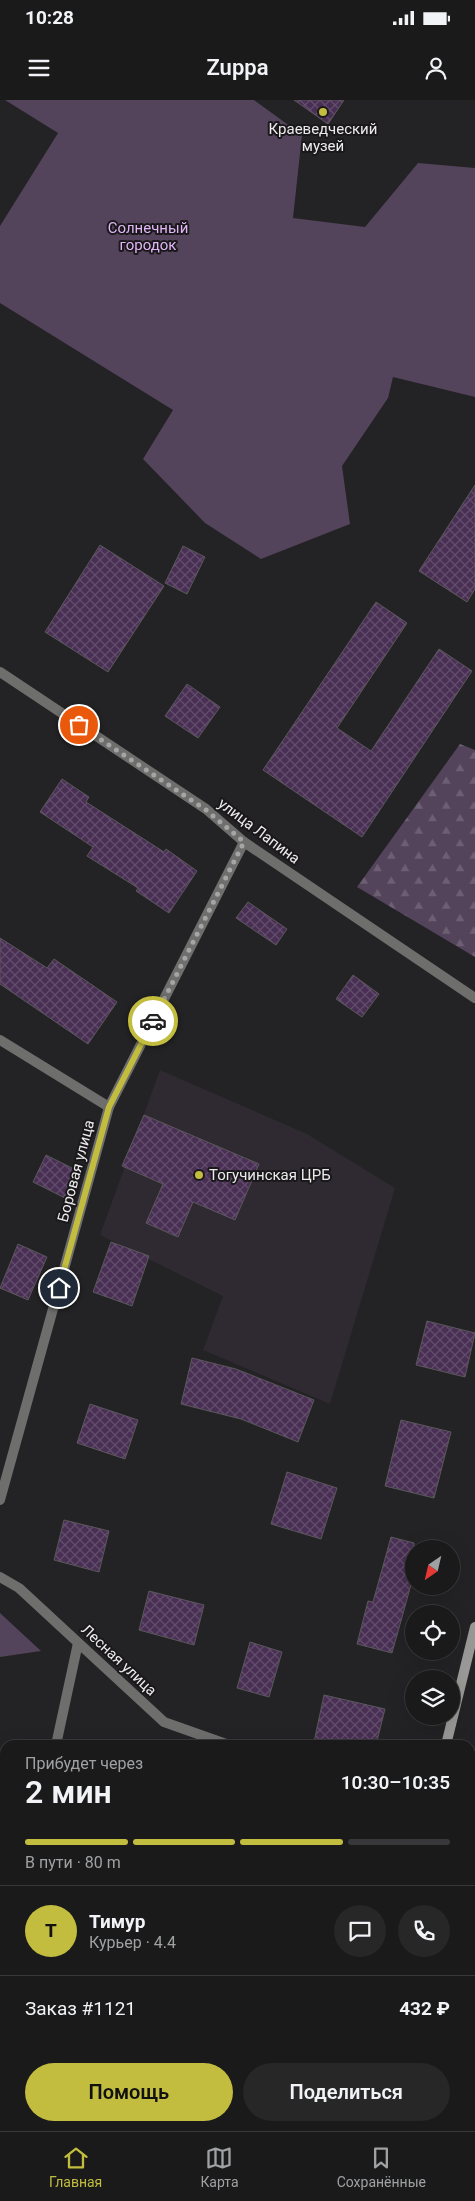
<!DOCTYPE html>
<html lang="ru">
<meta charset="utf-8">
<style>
:root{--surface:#1a1a1b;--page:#272728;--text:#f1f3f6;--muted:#9fa1a3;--line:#38383a;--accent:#c3bd3f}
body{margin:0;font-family:Roboto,sans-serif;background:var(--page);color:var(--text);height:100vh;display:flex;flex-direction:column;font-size:19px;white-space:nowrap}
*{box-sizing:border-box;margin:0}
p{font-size:16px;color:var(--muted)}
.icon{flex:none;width:28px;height:28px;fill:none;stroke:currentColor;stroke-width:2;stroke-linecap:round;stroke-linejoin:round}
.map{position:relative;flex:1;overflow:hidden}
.drawer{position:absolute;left:0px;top:1640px;width:475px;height:391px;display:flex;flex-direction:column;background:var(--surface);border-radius:15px 15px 0 0;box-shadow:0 5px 20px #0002,0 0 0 1px var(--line)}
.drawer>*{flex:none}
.needle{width:32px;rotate:214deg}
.tools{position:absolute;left:405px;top:1440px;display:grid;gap:10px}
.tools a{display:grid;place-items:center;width:55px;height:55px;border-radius:50%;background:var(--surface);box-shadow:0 5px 20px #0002,0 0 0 1px var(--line);font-size:25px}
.pin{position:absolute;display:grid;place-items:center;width:42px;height:42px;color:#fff;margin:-21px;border:2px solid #fff;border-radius:50%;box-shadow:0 1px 5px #0007}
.courier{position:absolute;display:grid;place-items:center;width:50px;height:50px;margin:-25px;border:4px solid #c3bd3f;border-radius:50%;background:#fff;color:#222;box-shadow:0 1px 6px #0007}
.overview em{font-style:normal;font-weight:600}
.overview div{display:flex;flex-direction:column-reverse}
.overview{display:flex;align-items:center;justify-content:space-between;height:85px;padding:0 25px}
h1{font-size:32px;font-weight:600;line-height:38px}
.bar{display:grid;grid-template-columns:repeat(4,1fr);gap:8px 5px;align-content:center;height:60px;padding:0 25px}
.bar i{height:6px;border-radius:4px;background:var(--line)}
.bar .current{background:var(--accent)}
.bar p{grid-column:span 4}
.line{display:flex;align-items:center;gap:12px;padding:0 25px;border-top:1px solid var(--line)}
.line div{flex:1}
.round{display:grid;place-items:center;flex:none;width:52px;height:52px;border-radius:26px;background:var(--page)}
.cta{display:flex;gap:10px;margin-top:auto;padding:10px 25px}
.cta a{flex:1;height:58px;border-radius:30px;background:var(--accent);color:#111;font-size:20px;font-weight:600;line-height:58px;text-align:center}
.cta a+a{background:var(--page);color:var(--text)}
.status{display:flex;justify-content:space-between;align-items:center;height:35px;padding:0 25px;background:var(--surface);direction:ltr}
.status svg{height:14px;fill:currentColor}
header{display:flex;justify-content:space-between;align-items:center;height:65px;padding:0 25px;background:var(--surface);font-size:22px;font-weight:600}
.tab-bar{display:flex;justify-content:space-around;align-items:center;height:70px;border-top:1px solid var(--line);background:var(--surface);font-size:14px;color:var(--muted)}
.tab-bar a{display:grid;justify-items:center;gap:2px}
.tab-bar .current{color:var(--accent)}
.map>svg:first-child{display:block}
.built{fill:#2f2a31}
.green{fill:#53435b}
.forest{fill:url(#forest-firs)}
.building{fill:url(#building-cross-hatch);stroke:#5a585b}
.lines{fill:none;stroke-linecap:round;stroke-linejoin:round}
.minor{stroke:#6e6e6d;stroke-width:10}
.secondary{stroke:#999997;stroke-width:10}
.done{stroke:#a6a5a6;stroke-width:5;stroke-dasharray:0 9}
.route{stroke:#c3bd3f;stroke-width:6}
.poi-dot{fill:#c3bd3f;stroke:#1a181b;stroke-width:2}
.labels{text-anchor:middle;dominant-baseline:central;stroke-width:4;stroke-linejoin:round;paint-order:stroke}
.poi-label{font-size:15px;fill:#ecebec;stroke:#1a181b}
.park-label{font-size:15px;fill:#e1b5f6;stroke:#1a181b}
.street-label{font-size:15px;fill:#ecebec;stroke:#1a181b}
</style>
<div class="status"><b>10:28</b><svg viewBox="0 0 49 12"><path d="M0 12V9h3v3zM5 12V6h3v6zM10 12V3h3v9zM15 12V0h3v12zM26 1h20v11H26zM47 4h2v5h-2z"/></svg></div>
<header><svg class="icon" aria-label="menu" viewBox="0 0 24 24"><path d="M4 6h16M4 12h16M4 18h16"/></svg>Zuppa<svg class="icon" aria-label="person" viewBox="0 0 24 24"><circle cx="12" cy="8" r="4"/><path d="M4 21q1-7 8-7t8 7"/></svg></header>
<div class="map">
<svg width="475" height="2031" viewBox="0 0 475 2031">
<defs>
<pattern id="forest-firs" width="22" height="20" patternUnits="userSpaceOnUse" patternTransform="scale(1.25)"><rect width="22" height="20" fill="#53435b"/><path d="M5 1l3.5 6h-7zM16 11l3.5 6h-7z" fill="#6c5e73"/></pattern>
<pattern id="building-cross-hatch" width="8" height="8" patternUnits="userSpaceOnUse" patternTransform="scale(1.25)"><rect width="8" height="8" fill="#482f53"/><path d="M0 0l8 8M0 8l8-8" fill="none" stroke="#634d6c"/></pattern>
</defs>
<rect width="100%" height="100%" fill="#232224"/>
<polygon class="built" points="160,970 307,1034 395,1088 330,1304 203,1250 223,1196 100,1135"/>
<g class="green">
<polygon points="5,0 254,0 302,35 293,118 365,127 418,63 475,68 475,297 393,277 388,298 342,366 350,424 261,459 205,423 143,359 173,310 0,203 0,126 58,33"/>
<polygon points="0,1513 41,1551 0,1557"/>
</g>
<polygon class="forest" points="460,644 475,650 475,857 357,787"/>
<g class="building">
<polygon points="294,0 344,0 328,24"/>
<polygon points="475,385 475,489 467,502 419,471"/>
<polygon points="100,445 164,486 108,572 45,532"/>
<polygon points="183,446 205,457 187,494 165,483"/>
<polygon points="376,502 407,523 337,628 371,651 439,549 472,571 362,737 263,670"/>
<polygon points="187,584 220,607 198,638 165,616"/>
<polygon points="62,679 89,697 86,702 164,752 166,749 197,771 169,813 136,791 138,788 87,756 93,747 40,712"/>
<polygon points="248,802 287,829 276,845 236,818"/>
<polygon points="0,838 47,868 54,859 117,902 88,944 0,884"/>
<polygon points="353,875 379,894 362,917 336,899"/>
<polygon points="144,1015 259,1064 235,1120 193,1102 178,1137 146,1123 163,1084 122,1066"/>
<polygon points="46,1055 80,1072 67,1099 33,1082"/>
<polygon points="111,1142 149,1156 132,1206 93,1192"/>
<polygon points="18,1144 47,1157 28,1200 0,1188"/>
<polygon points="427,1221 475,1233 465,1277 416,1265"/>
<polygon points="192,1258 236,1269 314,1300 298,1342 241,1319 181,1304"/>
<polygon points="90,1304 138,1320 125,1359 77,1343"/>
<polygon points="401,1320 451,1332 434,1398 385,1386"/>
<polygon points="287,1372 337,1388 321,1439 271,1424"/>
<polygon points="64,1420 109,1431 99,1472 54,1460"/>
<polygon points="391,1437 414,1443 414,1474 392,1553 357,1544 368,1501 373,1502"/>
<polygon points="149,1491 204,1505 194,1545 139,1530"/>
<polygon points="250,1542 282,1552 269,1597 237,1588"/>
<polygon points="324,1595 385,1609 376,1645 328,1645 314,1642"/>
</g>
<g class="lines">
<g class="minor">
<polyline points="0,572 206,709 244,742 475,898"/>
<polyline points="0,940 109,1007"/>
<polyline points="0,1400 109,1007 244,742"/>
<polyline points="0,1477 19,1488 164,1622 229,1645"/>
<polyline points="56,1645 78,1543"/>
<polyline points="470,1963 475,1964"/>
<polyline points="30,2031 30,2026"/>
</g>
<g class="secondary">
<polyline points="446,1645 475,1527"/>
<polyline points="406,2031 407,2026"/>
</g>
</g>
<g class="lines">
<polyline class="done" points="79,625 206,710 244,742 153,921"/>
<polyline class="route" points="59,1188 109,1007 153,921"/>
</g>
<g class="poi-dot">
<circle cx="323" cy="12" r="5"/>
<circle cx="199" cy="1075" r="5"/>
</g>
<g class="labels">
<g class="poi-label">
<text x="323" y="29">Краеведческий<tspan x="323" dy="17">музей</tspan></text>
<text x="209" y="1075" text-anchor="start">Тогучинская ЦРБ</text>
</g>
<g class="park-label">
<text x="148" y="128">Солнечный<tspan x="148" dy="17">городок</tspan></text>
</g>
<g class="street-label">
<text transform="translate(259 731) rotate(37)">улица Лапина</text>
<text transform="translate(76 1071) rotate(-75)">Боровая улица</text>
<text transform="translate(119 1560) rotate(43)">Лесная улица</text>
</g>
</g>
</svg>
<div class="tools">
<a><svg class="needle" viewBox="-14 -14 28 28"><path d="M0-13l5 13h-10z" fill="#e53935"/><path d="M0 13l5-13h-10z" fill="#9fa1a3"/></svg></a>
<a><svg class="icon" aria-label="locate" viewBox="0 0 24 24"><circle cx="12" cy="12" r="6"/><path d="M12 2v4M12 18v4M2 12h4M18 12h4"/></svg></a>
<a><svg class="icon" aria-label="layers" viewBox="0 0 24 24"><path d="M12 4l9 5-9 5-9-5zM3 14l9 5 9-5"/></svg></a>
</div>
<div class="pin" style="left:79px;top:625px;background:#ea580c"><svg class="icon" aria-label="bag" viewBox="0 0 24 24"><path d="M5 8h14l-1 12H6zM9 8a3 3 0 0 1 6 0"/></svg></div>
<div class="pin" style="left:59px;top:1188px;background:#1f2937"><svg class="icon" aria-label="home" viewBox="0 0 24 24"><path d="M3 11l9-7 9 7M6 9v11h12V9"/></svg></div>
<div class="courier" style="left:153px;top:921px"><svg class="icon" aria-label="car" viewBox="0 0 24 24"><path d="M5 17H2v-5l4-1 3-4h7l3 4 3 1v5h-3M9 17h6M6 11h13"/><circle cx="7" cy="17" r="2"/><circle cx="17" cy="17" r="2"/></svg></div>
<section class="drawer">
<div class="overview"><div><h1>2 мин</h1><p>Прибудет через</p></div><em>10:30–10:35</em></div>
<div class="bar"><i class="current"></i><i class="current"></i><i class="current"></i><i></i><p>В пути · 80 m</p></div>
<div class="line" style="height:90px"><b class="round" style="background:var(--accent);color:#111">Т</b><div><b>Тимур</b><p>Курьер · 4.4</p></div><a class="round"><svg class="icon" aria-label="chat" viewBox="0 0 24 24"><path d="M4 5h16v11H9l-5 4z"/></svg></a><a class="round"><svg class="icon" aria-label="phone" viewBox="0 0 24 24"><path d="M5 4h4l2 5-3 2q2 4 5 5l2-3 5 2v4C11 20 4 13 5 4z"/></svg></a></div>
<div class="line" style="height:65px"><div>Заказ #1121</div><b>432 ₽</b></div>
<div class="cta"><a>Помощь</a><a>Поделиться</a></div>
</section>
</div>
<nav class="tab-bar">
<a class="current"><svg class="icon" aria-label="home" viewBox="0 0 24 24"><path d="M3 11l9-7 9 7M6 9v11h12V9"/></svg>Главная</a>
<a><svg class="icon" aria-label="map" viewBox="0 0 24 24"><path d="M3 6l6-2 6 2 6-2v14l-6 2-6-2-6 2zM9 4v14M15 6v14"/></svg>Карта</a>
<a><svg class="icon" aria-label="saved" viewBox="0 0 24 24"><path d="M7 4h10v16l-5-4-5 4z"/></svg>Сохранённые</a>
</nav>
